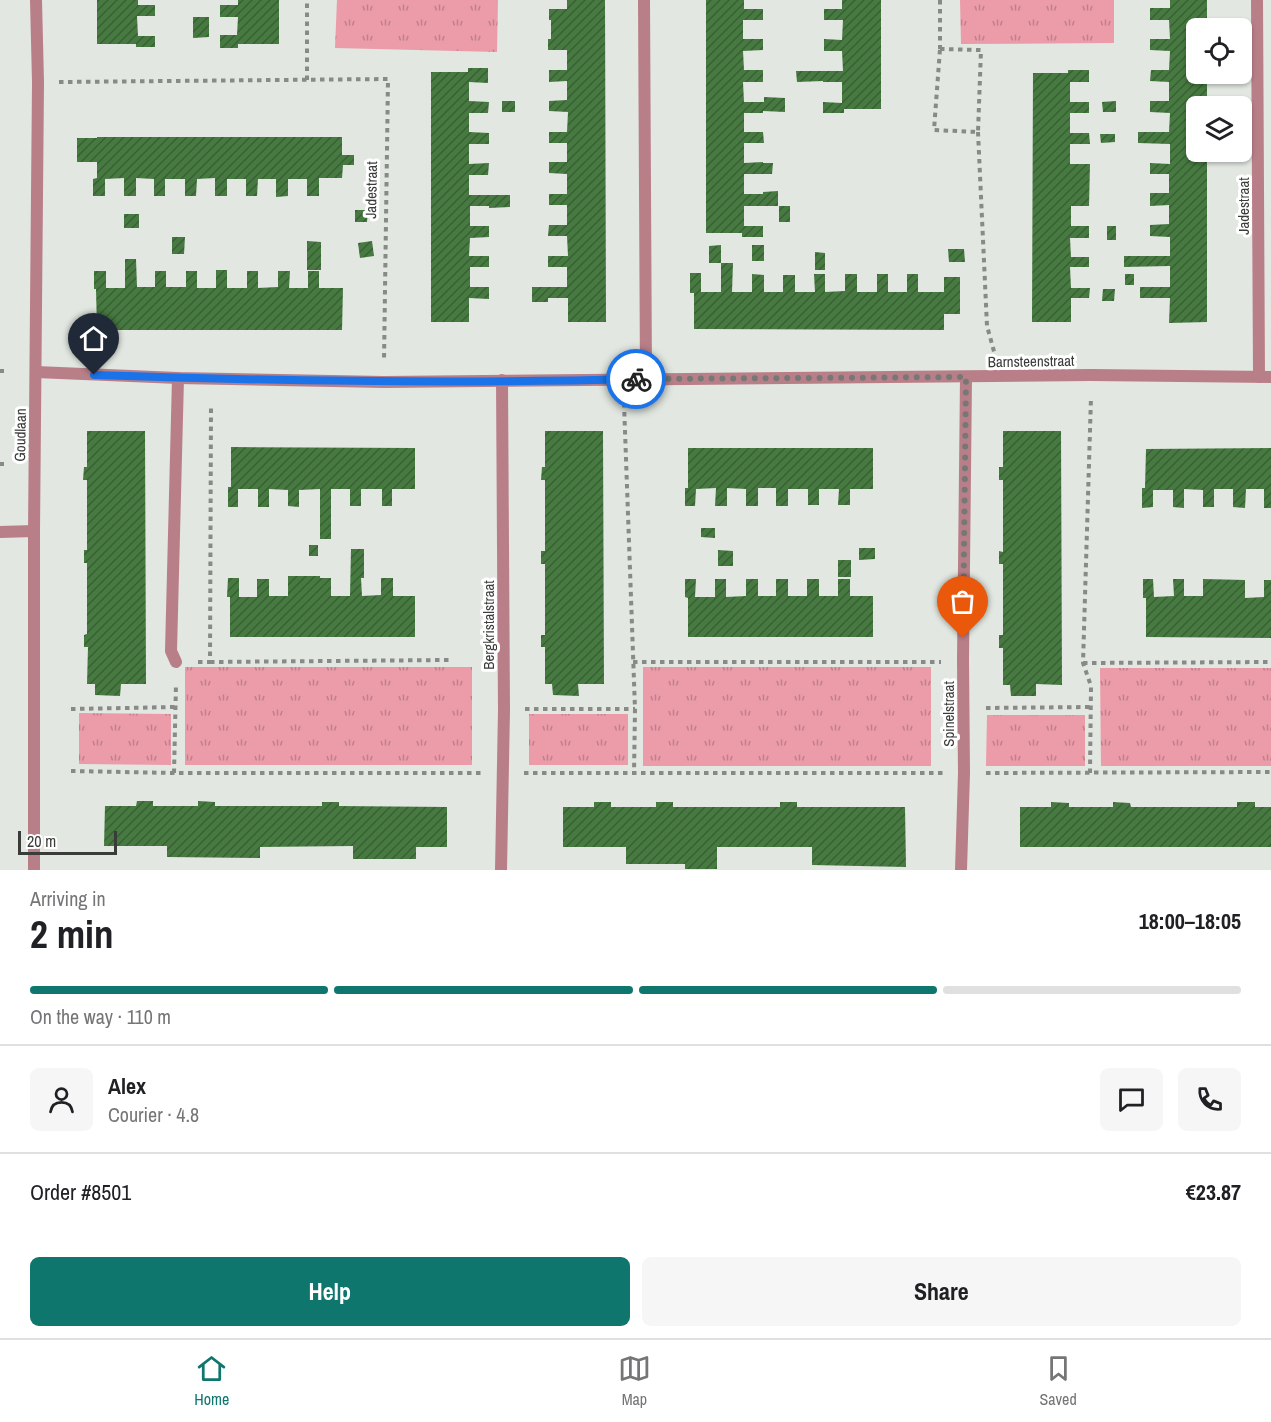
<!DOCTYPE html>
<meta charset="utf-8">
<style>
:root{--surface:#fff;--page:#f6f6f6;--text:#202124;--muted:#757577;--line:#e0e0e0;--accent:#0f766e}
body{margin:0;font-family:"Archivo Narrow",sans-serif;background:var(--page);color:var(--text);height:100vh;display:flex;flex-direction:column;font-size:22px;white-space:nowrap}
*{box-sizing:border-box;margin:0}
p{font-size:20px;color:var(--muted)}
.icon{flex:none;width:33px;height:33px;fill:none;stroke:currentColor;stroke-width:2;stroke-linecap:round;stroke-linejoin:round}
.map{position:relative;height:870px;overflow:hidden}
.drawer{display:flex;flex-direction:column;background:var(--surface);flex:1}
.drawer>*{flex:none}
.tools{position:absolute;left:1186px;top:18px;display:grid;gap:12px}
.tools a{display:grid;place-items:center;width:66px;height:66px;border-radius:9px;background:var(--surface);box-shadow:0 2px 4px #0004;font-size:30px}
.scale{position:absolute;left:18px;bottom:15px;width:99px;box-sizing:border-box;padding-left:6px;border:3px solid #3a3c3a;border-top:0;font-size:16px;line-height:21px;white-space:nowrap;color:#3a3c3a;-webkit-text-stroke:4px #fff;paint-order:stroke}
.pin{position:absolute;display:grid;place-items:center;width:51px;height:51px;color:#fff;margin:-62px -26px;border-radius:50% 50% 50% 0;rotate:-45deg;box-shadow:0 0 6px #0007}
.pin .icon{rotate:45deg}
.courier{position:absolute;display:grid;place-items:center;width:60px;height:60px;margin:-30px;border:4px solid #1a73e8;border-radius:50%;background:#fff;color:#222;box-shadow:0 2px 8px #0007}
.overview em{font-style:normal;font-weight:800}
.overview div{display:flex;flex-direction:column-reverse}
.overview{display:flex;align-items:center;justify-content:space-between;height:102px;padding:0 30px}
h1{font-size:39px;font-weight:800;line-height:45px}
.bar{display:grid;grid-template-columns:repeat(4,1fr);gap:9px 6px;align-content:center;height:72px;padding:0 30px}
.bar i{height:8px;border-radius:4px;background:var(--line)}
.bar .current{background:var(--accent)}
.bar p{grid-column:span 4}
.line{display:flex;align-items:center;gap:15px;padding:0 30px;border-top:2px solid var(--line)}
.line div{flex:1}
.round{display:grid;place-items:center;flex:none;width:63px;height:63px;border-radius:9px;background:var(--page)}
.primary-button{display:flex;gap:12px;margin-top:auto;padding:12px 30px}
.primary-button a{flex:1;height:69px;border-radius:9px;background:var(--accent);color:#fff;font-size:24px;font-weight:800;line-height:69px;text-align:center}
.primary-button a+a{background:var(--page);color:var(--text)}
.tab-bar{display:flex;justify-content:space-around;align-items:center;height:84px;border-top:2px solid var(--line);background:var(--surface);font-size:16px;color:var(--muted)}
.tab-bar a{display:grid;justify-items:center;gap:3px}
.tab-bar .current{color:var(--accent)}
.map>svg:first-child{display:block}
.grass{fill:url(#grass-tufts)}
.building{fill:url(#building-hatch)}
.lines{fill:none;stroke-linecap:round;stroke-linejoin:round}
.path{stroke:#878a87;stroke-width:4;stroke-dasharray:4.5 4.5;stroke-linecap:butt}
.service{stroke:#b97f88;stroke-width:12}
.minor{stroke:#b97f88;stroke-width:12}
.tertiary{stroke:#b97f88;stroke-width:12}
.done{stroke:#757874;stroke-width:6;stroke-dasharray:0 10.8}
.route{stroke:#1a73e8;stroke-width:8}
.labels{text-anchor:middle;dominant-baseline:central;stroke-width:6;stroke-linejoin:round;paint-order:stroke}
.street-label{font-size:15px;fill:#3a3c3a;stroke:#fff}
</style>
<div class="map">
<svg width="1271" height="870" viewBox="0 0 1271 870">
<defs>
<pattern id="grass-tufts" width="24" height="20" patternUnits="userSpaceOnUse" patternTransform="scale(1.5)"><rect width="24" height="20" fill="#ec9ba9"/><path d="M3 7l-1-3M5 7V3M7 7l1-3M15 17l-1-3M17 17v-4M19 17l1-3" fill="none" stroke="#c0808b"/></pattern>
<pattern id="building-hatch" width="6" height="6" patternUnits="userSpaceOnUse" patternTransform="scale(1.5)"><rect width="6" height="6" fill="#467a40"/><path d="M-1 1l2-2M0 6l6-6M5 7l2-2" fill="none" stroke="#396034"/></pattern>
</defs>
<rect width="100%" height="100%" fill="#e2e7e1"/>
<g class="grass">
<polygon points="337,0 498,0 497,52 335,48"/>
<polygon points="960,0 1114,0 1114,43 961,44"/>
<rect x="185" y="667" width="287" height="98"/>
<rect x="643" y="667" width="288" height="99"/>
<polygon points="1100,668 1271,668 1271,766 1101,766"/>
<polygon points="79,713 171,714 171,765 79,764"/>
<rect x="529" y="714" width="99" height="51"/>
<polygon points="987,715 1085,715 1085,766 986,766"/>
</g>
<g class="building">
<polygon points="97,0 138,0 138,5 155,5 155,16 137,16 138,36 155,36 155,47 136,47 136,44 97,44"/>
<polygon points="238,0 279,0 279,44 238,44 238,48 220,48 220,35 237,35 238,17 220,17 220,5 238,5"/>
<polygon points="567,0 605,0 606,322 568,322 568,298 548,298 548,302 532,302 532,287 567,287 567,267 548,267 548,256 568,256 567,236 548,236 549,225 567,225 567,205 549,205 549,194 567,194 567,174 549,173 549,162 567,162 567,143 549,143 549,132 567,132 568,112 549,111 549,101 567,100 567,81 549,82 549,70 567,70 567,50 548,50 548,39 551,39 551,20 549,20 549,9 567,9"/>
<polygon points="706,0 744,0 744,9 763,9 763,20 743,20 743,39 763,39 763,50 743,51 744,70 763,70 763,82 743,82 744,102 764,102 764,97 785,98 785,112 763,111 763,113 744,113 744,132 763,132 764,143 744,143 744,163 763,162 763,163 773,163 772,174 744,174 744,194 763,194 763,192 778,191 778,206 744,206 744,226 763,226 763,237 742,237 742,233 706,233"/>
<polygon points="842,0 881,0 881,109 844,109 844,113 823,113 823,102 842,103 842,82 823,82 823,81 797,82 796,71 843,71 842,51 824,51 824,39 842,40 843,20 824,20 824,9 842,9"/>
<polygon points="1170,0 1207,0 1207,28 1197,28 1197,74 1207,74 1207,106 1197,106 1197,152 1207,152 1207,322 1169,323 1170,298 1140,298 1140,287 1170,287 1170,266 1124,267 1124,256 1170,256 1170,237 1150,236 1150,225 1169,224 1169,205 1150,206 1150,193 1169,193 1169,174 1150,174 1150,163 1170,164 1170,144 1138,143 1138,132 1169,132 1170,113 1150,112 1150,101 1169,101 1169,82 1150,81 1151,70 1169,70 1170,51 1150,50 1150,39 1170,39 1169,20 1150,20 1150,8 1170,8"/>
<polygon points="193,17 209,17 209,37 193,38"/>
<polygon points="468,68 488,68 488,83 469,82 469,101 489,102 488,113 469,113 469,132 489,133 489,144 469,144 469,164 489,163 488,175 469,175 469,195 510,195 510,207 489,208 489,206 470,206 470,226 489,226 489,237 470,238 469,256 489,256 489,267 470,267 470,287 489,287 489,299 469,298 469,322 431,322 431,72 468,72"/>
<polygon points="1068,70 1089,70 1089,82 1070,82 1070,102 1089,102 1089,113 1070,113 1070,133 1089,133 1090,144 1070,144 1070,164 1090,164 1089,206 1071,206 1071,226 1089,226 1089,238 1070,238 1071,257 1089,257 1089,267 1070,267 1071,288 1090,288 1089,298 1071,298 1071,322 1032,322 1033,73 1068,73"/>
<rect x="502" y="101" width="13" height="11"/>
<polygon points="1116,101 1116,112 1103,112 1102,102"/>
<polygon points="1100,134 1115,134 1115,142 1101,143"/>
<polygon points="97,137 342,137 342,155 354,155 354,165 343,165 342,178 319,178 319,196 307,196 307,179 288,179 288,196 276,197 276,179 258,179 257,196 246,196 246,179 227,179 227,196 215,196 215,178 197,179 196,196 185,196 185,179 165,179 165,196 154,196 154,179 136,178 136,196 124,196 124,178 105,179 105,196 93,196 93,179 97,178 97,162 77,162 77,138 97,138"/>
<rect x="779" y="206" width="11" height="16"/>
<polygon points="355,210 368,210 367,222 355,222"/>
<rect x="124" y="214" width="15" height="14"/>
<rect x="1107" y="226" width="9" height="14"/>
<polygon points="172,237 185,237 184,254 172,254"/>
<polygon points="307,241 321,242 321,270 307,270"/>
<polygon points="372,241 374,256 360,258 358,243"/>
<polygon points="721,245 721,263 733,263 732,292 752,292 752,274 764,275 764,292 783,292 783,275 795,275 795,292 815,292 814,274 825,274 825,292 845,291 845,274 857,274 857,292 877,292 877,274 888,274 888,292 907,292 907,274 918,274 918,292 944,292 944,277 960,277 960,314 944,314 944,330 694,329 694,293 690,293 690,273 701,273 701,292 721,292 721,263 709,263 709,246"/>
<rect x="752" y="245" width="12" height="16"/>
<polygon points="948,249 964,249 965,262 949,262"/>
<polygon points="815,252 825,253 825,270 815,270"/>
<polygon points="125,259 136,259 137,287 155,287 155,271 166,271 166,287 186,287 186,271 197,271 197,288 216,288 216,270 227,270 227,288 247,288 247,271 258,271 258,288 278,287 278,271 290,271 289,288 308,288 308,271 319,271 319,288 343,288 342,330 97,330 96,289 94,289 94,271 106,271 106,288 125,288"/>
<rect x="1125" y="274" width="9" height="11"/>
<polygon points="1103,289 1115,289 1114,301 1102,301"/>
<polygon points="87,431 145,431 146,684 121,684 120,696 95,695 95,684 87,684 88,647 84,647 84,635 87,634 87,563 84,563 84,550 87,550 87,480 83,480 84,467 87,467"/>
<polygon points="545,431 603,431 604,684 578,684 579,696 553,695 552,684 545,684 545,647 541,647 541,635 545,635 545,564 541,564 541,551 545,551 545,480 541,480 542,467 545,467"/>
<polygon points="1003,431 1061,431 1062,685 1036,684 1036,696 1011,696 1010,685 1003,685 1003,648 999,648 999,635 1003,635 1003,564 999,564 999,551 1003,552 1003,480 999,480 999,467 1003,467"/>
<polygon points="231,447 415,448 415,489 392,489 392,506 382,506 382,489 361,489 361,506 350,506 350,489 331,489 331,539 320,539 320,489 299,490 299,507 288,506 288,490 269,489 269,507 258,507 258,489 238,489 238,507 228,507 228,487 231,487"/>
<polygon points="688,448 873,448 873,489 850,489 850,505 838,505 839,489 819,489 819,505 808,505 808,489 788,489 788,506 776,506 776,488 758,488 758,506 746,506 746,489 727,488 727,506 715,506 716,488 696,489 695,506 685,506 685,488 688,488"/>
<polygon points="1271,448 1271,508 1264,508 1264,489 1246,489 1245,508 1233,507 1233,489 1214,489 1214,507 1203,507 1203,490 1184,489 1184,508 1173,507 1173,490 1153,490 1153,507 1142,508 1142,488 1145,488 1146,449"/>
<polygon points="701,528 715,528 715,538 701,537"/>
<rect x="309" y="545" width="9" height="11"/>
<polygon points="859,548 875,548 875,559 859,560"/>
<polygon points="351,549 364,549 364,578 361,578 362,596 381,595 381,578 393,578 393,596 415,596 415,637 230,637 230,597 227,597 228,578 239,578 239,597 257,597 257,579 269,579 269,596 288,596 288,576 320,576 320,578 331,578 331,596 350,596"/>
<polygon points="718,550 733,551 733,566 718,566"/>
<rect x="838" y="560" width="13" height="17"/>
<polygon points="685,579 696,579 695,597 715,597 715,579 726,579 726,597 746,596 746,579 758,579 758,596 776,596 776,579 788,579 788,596 807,596 807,579 819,579 819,596 838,596 838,579 850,579 850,596 873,596 873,637 688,637 688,598 685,597"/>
<polygon points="1143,579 1153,579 1154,597 1174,596 1173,579 1184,579 1184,596 1203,596 1203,579 1245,580 1245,598 1264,597 1264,580 1271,580 1271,638 1146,637 1146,598 1143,598"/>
<polygon points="137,801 153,801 153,806 198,806 198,801 215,802 215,806 322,806 322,802 339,802 339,806 447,807 447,847 416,847 416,859 353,859 353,846 260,847 260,858 167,857 167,846 104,846 105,806 136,806"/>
<polygon points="594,802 611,802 611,807 656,807 656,802 673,802 673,807 780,807 780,802 797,802 797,807 905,807 906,867 812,865 812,847 717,847 717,869 685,869 685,864 626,864 626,847 563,847 563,807 594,807"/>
<polygon points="1051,802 1069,803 1069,807 1113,807 1113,802 1130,803 1131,807 1237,807 1237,802 1255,802 1255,807 1271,807 1271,847 1020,847 1020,807 1051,807"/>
</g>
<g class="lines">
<g class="path">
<polyline points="940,0 940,49"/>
<polygon points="940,49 981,50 978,132 934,130"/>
<polyline points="307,80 307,0"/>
<polyline points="59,82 388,79 384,361"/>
<polyline points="978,132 987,326 995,355"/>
<polyline points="0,371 4,371"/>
<polyline points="624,403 635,709 634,774"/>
<polyline points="0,464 4,464"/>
<polyline points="198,662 210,662 211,407"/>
<polyline points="210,662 449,660"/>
<polyline points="633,662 941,662"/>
<polyline points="1083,663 1271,662"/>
<polyline points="986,708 1091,707"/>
<polyline points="71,709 176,707"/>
<polyline points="525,709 635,709"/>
<polyline points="71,771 174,773 481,773"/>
<polyline points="174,773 176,684"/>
<polyline points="524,773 943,773"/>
<polyline points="986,773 1271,772"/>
<polyline points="1090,773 1091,686 1083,663 1091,397"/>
</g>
<g class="service">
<polyline points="0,532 34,531"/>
<polyline points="176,662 171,651 178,378"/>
</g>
<g class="minor">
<polyline points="644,0 646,379"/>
<polyline points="1257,0 1259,377"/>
<polyline points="36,372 178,378 384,382 1091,375 1271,377"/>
<polyline points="501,870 504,710 502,380"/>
<polyline points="961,870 964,773 963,661 966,377"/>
</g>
<polyline class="tertiary" points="34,870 34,531 38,82 36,0"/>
</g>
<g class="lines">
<polyline class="done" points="636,379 966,377 963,638"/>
<path class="route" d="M94,375C274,381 455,384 636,379"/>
</g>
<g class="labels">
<g class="street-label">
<text transform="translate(371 190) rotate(-89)">Jadestraat</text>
<text transform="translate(1243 206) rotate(-90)">Jadestraat</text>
<text transform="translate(1031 361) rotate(-1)">Barnsteenstraat</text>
<text transform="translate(20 435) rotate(-89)">Goudlaan</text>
<text transform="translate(488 625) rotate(-90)">Bergkristalstraat</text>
<text transform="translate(948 714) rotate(-90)">Spinelstraat</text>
</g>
</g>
</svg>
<div class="tools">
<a><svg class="icon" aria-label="locate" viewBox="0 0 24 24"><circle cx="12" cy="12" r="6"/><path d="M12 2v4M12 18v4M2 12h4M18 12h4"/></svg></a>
<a><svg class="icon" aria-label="layers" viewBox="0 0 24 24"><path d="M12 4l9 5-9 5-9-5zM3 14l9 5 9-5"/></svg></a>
</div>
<div class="scale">20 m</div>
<div class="pin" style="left:963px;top:638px;background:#ea580c"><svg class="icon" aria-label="bag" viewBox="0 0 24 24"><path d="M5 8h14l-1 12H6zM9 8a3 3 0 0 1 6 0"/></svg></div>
<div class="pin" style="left:94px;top:375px;background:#1f2937"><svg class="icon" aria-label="home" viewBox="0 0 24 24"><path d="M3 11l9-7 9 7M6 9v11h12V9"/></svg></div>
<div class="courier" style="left:636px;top:379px"><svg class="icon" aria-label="bike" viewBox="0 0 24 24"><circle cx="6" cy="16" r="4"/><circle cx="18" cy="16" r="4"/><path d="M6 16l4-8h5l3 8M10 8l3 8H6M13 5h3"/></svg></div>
</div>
<section class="drawer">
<div class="overview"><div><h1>2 min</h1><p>Arriving in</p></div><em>18:00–18:05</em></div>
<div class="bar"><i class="current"></i><i class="current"></i><i class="current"></i><i></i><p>On the way · 110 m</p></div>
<div class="line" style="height:108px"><a class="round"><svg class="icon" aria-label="person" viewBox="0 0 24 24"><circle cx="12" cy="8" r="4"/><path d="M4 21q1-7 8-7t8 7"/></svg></a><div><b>Alex</b><p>Courier · 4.8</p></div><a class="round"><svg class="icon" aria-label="chat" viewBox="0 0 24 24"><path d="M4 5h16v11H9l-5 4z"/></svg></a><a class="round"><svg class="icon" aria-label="phone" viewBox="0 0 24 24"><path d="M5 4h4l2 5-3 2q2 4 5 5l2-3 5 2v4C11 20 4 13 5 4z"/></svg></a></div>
<div class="line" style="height:78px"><div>Order #8501</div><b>€23.87</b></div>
<div class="primary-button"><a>Help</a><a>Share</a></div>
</section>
<nav class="tab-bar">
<a class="current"><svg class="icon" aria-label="home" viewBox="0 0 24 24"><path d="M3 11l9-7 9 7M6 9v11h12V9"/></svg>Home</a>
<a><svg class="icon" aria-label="map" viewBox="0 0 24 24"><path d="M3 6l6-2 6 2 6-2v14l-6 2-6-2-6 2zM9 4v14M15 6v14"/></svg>Map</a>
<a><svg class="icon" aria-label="saved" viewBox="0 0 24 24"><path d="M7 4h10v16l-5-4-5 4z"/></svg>Saved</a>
</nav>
